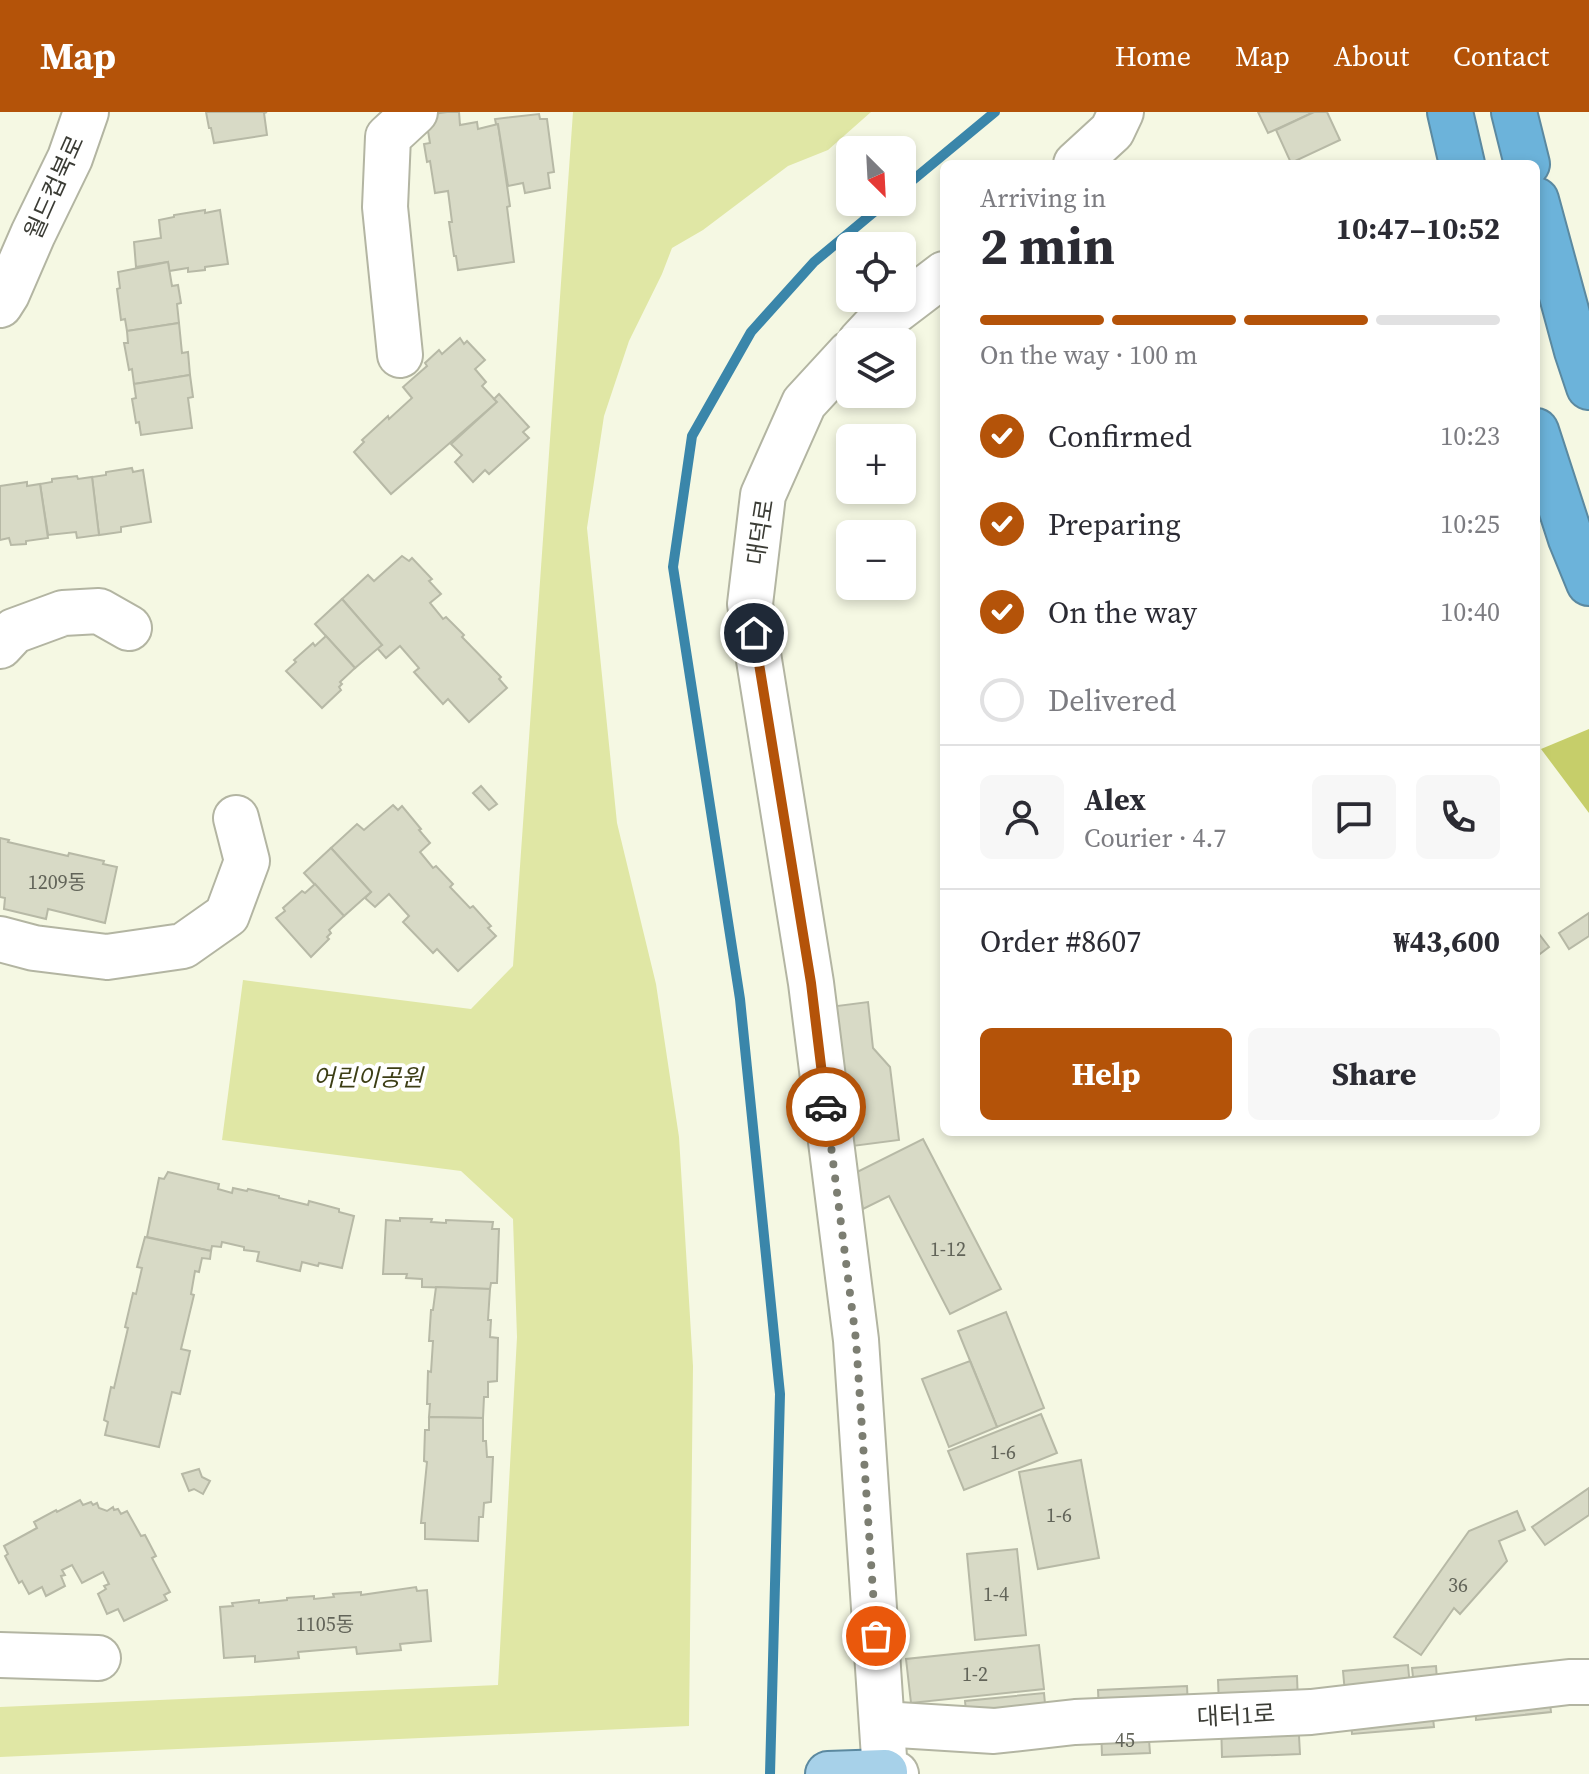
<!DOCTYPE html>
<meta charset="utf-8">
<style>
:root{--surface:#fff;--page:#f7f7f7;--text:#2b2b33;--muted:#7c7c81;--line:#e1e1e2;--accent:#b45309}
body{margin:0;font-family:"Source Serif 4","Noto Sans KR",serif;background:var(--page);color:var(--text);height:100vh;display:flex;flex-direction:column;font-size:30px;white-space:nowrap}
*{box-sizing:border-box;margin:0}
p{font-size:26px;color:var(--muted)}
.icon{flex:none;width:44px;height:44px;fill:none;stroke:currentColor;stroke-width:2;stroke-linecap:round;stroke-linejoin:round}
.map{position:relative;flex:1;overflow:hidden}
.sheet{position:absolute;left:940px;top:48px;width:600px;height:976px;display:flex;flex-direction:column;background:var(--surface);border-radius:12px;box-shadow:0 4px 12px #0003}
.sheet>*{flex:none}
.needle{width:52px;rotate:156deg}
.tools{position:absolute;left:836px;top:24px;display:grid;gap:16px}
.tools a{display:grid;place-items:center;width:80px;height:80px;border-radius:12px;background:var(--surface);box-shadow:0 4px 12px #0003;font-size:40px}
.pin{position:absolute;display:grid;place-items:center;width:68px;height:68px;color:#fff;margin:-34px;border:4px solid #fff;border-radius:50%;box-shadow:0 2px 8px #0007}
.courier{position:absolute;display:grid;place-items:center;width:80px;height:80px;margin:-40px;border:6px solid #b45309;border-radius:50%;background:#fff;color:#222;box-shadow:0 2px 10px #0007}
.overview em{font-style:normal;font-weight:700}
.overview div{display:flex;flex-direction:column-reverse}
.overview{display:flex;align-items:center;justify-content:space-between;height:136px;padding:0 40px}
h1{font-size:52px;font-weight:700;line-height:60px}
.bar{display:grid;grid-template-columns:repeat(4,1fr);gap:12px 8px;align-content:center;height:96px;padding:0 40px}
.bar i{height:10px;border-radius:6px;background:var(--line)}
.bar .on{background:var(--accent)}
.bar p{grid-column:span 4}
.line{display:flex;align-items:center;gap:20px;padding:0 40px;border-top:2px solid var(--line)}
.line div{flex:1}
.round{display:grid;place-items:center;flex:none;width:84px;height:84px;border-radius:12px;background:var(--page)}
ol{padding:0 40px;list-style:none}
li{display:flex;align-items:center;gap:24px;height:88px}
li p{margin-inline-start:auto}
li .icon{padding:8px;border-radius:50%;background:var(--accent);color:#fff;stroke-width:4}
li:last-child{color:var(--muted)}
li i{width:44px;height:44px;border:4px solid var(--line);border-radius:50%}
.button{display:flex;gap:16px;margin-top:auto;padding:16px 40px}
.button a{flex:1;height:92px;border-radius:12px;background:var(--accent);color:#fff;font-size:32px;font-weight:700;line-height:92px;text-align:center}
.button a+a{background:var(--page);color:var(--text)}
header{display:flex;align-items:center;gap:48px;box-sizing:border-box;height:112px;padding:0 40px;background:var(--accent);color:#fff}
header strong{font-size:38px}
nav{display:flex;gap:44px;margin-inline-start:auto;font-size:28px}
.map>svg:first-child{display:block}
.green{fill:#e0e7a5}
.forest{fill:#c6ce6a}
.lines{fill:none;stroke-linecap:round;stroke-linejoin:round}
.stream{stroke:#3a86aa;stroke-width:10}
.building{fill:#d8dac6;stroke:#b7b9a6;stroke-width:2}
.minor-casing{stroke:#b3b5a2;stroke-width:48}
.major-casing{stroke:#5b89a0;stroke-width:48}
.highway-casing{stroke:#5b89a0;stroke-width:48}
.minor{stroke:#fff;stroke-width:44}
.major{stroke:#a7d1e9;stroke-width:44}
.highway{stroke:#6cb3da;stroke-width:44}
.done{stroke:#7c7e72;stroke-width:8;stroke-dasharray:0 14.4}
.route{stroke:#b45309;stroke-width:10}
.labels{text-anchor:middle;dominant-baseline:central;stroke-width:8;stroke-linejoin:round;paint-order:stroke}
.number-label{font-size:20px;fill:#626459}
.street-label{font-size:24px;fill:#3b3c35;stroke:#fff}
.park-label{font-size:24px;font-style:italic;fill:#3c3e15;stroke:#fff}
</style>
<header>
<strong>Map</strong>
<nav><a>Home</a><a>Map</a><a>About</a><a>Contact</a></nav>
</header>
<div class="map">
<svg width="1589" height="1662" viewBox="0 0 1589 1662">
<rect width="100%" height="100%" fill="#f5f8e3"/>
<polygon class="green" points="573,0 871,0 828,38 788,54 703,118 672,136 662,162 629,229 604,304 587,416 617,711 656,872 679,1025 693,1254 689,1614 0,1645 0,1595 498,1573 517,1225 513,1107 461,1059 222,1028 243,868 471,897 513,854"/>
<polygon class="forest" points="1589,617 1589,701 1541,637"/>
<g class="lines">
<g class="stream">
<polyline points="902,77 995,0"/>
<polyline points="770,1662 780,1282 740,887 673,455 692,324 751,220 814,150 886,90"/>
</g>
</g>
<g class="building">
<polygon points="206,0 267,0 264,1 267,23 214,31 211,16 209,16"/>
<polygon points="447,0 459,0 460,13 477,10 478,17 498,12 510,94 507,95 514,150 458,158 456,144 454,144 449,110 452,110 448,79 435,81 430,49 427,50 424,32 430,31 426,7 433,2"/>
<polygon points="1258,0 1314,0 1268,21"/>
<polygon points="1314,0 1327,0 1340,28 1291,51 1276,18"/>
<polygon points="539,2 540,7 547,7 554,60 548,61 550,76 525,81 523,71 508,74 498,12 496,12 495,7"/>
<polygon points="205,98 205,101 220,98 228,152 205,155 205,158 188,160 188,156 169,159 168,150 136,155 134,130 161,126 159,108 174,105 174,103"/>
<polygon points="168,150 172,174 178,173 181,191 177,192 179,211 127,219 125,207 121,208 117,177 120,176 118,160"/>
<polygon points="179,211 182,241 188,240 190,263 134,272 132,257 129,258 124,231 128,231 127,219"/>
<polygon points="460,226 464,232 467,229 485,248 475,257 486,270 482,274 497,290 391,382 354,340 364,330 362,328 388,304 389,307 412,286 403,275 427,254 425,251 439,238 442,242"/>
<polygon points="190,263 193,285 188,286 192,316 141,323 139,310 136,311 132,287 136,286 134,272"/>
<polygon points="499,282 529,315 523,320 529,326 489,362 485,358 473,370 455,350 462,343 451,332 497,290 494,287"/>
<polygon points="132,356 133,360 143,358 151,410 121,415 121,420 99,423 92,365 106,363 106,360"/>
<polygon points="77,364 78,367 92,365 99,423 77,426 76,420 48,423 40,372 52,370 52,367"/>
<polygon points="27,370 27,374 40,372 48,426 26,429 26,432 11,433 9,426 0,428 0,374"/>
<polygon points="402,444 409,449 412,446 432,467 429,469 441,482 430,491 443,507 446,505 464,523 462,525 501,565 499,567 507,576 469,610 448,587 443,592 414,560 419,556 400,534 386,546 377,536 382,533 342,487 368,463 374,469"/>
<polygon points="342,487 382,533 355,556 315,512"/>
<polygon points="326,524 355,556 340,570 342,572 339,575 341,578 322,596 286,559 296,550 294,548 313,531 315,534"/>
<polygon points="481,674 497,692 489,698 473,681"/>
<polygon points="393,693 398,698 402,694 421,717 419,718 430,731 420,740 433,756 436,754 453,772 450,775 470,796 473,794 491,814 488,816 496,824 458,859 437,837 433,841 403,810 409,804 389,782 375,795 365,786 371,780 331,736 357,712 364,718"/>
<polygon points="0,726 9,728 8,730 68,744 69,741 104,749 103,752 117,755 105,811 48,797 46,807 4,797 5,786 0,785"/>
<polygon points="331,736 371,780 344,804 304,761"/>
<polygon points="315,772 344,804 329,818 331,821 327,825 329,827 311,845 276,806 285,799 283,796 302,779 305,781"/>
<polygon points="1589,801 1589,824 1569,837 1559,821"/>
<polygon points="1536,818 1549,835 1536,845"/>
<polygon points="868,890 873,936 890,955 899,1028 845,1035 829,895"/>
<polygon points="923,1027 1001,1177 950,1202 889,1084 863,1097 855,1061"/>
<polygon points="168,1060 219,1072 218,1077 232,1081 233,1076 247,1079 248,1077 279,1084 279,1086 308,1093 309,1089 339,1097 339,1100 354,1104 342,1156 319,1151 318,1154 302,1150 300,1159 257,1149 259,1140 244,1138 244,1135 222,1130 221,1135 212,1134 211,1139 147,1125 159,1066 164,1067"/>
<polygon points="400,1106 432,1107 431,1110 446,1111 446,1108 493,1110 492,1117 499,1117 497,1171 491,1171 490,1177 422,1175 422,1167 406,1166 407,1162 383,1162 386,1108 400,1109"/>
<polygon points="145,1125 211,1139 210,1147 202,1146 199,1160 195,1159 191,1182 194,1183 181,1237 190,1239 180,1282 172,1280 159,1335 105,1323 108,1310 104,1308 111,1275 114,1276 128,1216 125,1215 133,1181 136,1182 142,1156 137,1155"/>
<polygon points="436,1175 490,1177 488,1208 491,1208 490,1225 498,1226 497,1269 488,1270 488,1285 484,1285 483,1306 429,1305 430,1292 427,1292 428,1259 431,1260 433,1229 429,1229 431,1198 433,1198"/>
<polygon points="1006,1200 1044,1296 997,1315 958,1219"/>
<polygon points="970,1249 997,1315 949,1335 922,1267"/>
<polygon points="1041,1302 1057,1341 964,1378 948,1339"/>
<polygon points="429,1305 483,1306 483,1329 486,1329 487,1345 493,1345 491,1390 484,1391 483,1405 479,1405 478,1429 425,1427 425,1411 421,1411 427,1350 424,1349 425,1318 429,1318"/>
<polygon points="1081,1348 1099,1446 1038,1457 1019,1360"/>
<polygon points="199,1357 202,1365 210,1369 203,1382 194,1377 189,1379 182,1362"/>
<polygon points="1589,1376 1589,1403 1545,1433 1532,1415"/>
<polygon points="80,1388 83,1393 91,1390 93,1393 97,1391 99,1396 107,1399 113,1395 114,1398 118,1397 121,1402 127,1399 141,1424 145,1423 156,1444 152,1446 170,1480 164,1483 167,1488 124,1509 118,1497 107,1502 98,1482 106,1477 104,1474 109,1472 103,1460 82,1471 72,1453 62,1458 65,1463 61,1464 65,1474 46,1484 42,1475 29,1482 22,1469 19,1471 5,1444 8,1442 4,1434 37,1416 34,1410 56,1398 57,1400"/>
<polygon points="1517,1399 1525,1418 1499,1429 1507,1449 1460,1502 1454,1496 1421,1543 1394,1525 1469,1419"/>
<polygon points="1017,1437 1026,1523 975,1528 967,1442"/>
<polygon points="416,1475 417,1479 427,1478 431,1529 400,1532 401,1538 357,1542 356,1535 298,1540 299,1546 255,1550 255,1544 224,1546 220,1495 233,1494 232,1491 259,1488 259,1491 287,1488 287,1486 314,1484 314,1487 334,1485 333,1482 361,1480 361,1483"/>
<polygon points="1039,1533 1044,1577 911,1591 906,1547"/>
<polygon points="1408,1553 1411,1586 1346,1592 1343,1559"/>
<polygon points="1436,1554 1438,1581 1415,1583 1412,1556"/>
<polygon points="1297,1564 1298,1591 1219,1594 1218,1568"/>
<polygon points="1187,1574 1188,1596 1099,1600 1098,1578"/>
<polygon points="1044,1581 1046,1602 967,1610 965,1589"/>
<polygon points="1549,1583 1551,1600 1476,1608 1475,1590"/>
<polygon points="1432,1597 1434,1615 1352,1622 1351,1605"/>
<polygon points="1298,1606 1300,1642 1222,1645 1221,1609"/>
<polygon points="1148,1614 1150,1641 1102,1643 1101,1616"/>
</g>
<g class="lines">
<g class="minor-casing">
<g id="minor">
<polyline points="1076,52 1112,19 1121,0"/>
<polyline points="0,193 7,182 33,122 70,46 86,0"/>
<polyline points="860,230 873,216 944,162"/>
<polyline points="850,241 804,291 763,383 750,492 811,871 856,1228 885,1660 896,1662"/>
<polyline points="400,243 385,95 388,25 415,0"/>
<polyline points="0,534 14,519 63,501 99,499 129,516"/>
<polyline points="0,827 34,836 107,845 183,834 227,803 247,749 236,706"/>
<polyline points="0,1543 98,1546"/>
<polyline points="882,1612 994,1619 1075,1610 1311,1600 1569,1570 1589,1570"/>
</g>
</g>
<g class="major-casing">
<polyline id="major" points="828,1662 885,1660"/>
</g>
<g class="highway-casing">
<g id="highway">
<polyline points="1450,0 1462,52"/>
<polyline points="1514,0 1527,52"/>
<polyline points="1536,88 1577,239 1589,275"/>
<polyline points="1536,319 1571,427 1589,471"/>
</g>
</g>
<use href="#minor" class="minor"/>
<use href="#major" class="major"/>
<use href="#highway" class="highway"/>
</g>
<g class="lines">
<polyline class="done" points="826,995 856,1228 876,1524"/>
<polyline class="route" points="754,521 811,871 826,995"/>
</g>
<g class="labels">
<g class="number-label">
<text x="57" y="770">1209동</text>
<text x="948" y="1137">1-12</text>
<text x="1003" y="1340">1-6</text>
<text x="1059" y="1403">1-6</text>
<text x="1458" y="1473">36</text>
<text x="996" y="1482">1-4</text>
<text x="325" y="1512">1105동</text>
<text x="975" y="1562">1-2</text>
<text x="1125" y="1628">45</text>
</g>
<g class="street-label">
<text transform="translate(54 75) rotate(-66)">월드컵북로</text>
<text transform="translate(760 420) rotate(-81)">대덕로</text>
<text transform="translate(1236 1603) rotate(-3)">대터1로</text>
</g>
<g class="park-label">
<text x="368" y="965">어린이공원</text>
</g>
</g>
</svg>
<div class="tools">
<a><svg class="needle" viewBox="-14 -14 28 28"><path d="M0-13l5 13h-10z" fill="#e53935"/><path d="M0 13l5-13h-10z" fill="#7c7c81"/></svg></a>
<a><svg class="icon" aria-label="locate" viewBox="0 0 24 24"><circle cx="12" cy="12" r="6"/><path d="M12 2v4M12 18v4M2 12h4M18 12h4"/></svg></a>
<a><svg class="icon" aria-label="layers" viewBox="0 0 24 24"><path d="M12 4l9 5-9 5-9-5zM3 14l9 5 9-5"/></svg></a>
<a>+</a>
<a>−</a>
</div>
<div class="pin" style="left:876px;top:1524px;background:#ea580c"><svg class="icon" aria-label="bag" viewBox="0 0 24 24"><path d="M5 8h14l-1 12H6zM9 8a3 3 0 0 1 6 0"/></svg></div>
<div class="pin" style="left:754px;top:521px;background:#1f2937"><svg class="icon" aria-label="home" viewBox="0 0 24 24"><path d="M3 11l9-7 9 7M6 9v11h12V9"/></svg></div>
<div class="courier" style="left:826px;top:995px"><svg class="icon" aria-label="car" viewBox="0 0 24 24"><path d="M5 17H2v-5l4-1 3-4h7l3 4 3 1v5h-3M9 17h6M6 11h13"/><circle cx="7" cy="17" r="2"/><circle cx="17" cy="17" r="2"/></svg></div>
<section class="sheet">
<div class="overview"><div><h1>2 min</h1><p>Arriving in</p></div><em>10:47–10:52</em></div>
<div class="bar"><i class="on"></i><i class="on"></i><i class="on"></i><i></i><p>On the way · 100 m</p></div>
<ol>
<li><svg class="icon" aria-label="check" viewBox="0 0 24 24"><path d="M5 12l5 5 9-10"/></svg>Confirmed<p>10:23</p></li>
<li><svg class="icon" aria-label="check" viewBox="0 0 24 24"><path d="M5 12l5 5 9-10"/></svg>Preparing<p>10:25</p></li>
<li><svg class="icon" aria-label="check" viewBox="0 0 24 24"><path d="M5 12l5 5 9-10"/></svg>On the way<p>10:40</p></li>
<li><i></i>Delivered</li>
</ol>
<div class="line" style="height:144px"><a class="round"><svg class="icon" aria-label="person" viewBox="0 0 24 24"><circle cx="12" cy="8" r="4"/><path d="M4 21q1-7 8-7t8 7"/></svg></a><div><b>Alex</b><p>Courier · 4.7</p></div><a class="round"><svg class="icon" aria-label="chat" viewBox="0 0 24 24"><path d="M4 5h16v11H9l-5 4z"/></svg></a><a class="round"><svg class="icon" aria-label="phone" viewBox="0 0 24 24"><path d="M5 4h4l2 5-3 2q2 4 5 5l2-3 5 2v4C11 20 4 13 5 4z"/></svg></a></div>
<div class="line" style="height:104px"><div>Order #8607</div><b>₩43,600</b></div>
<div class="button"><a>Help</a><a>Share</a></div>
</section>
</div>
